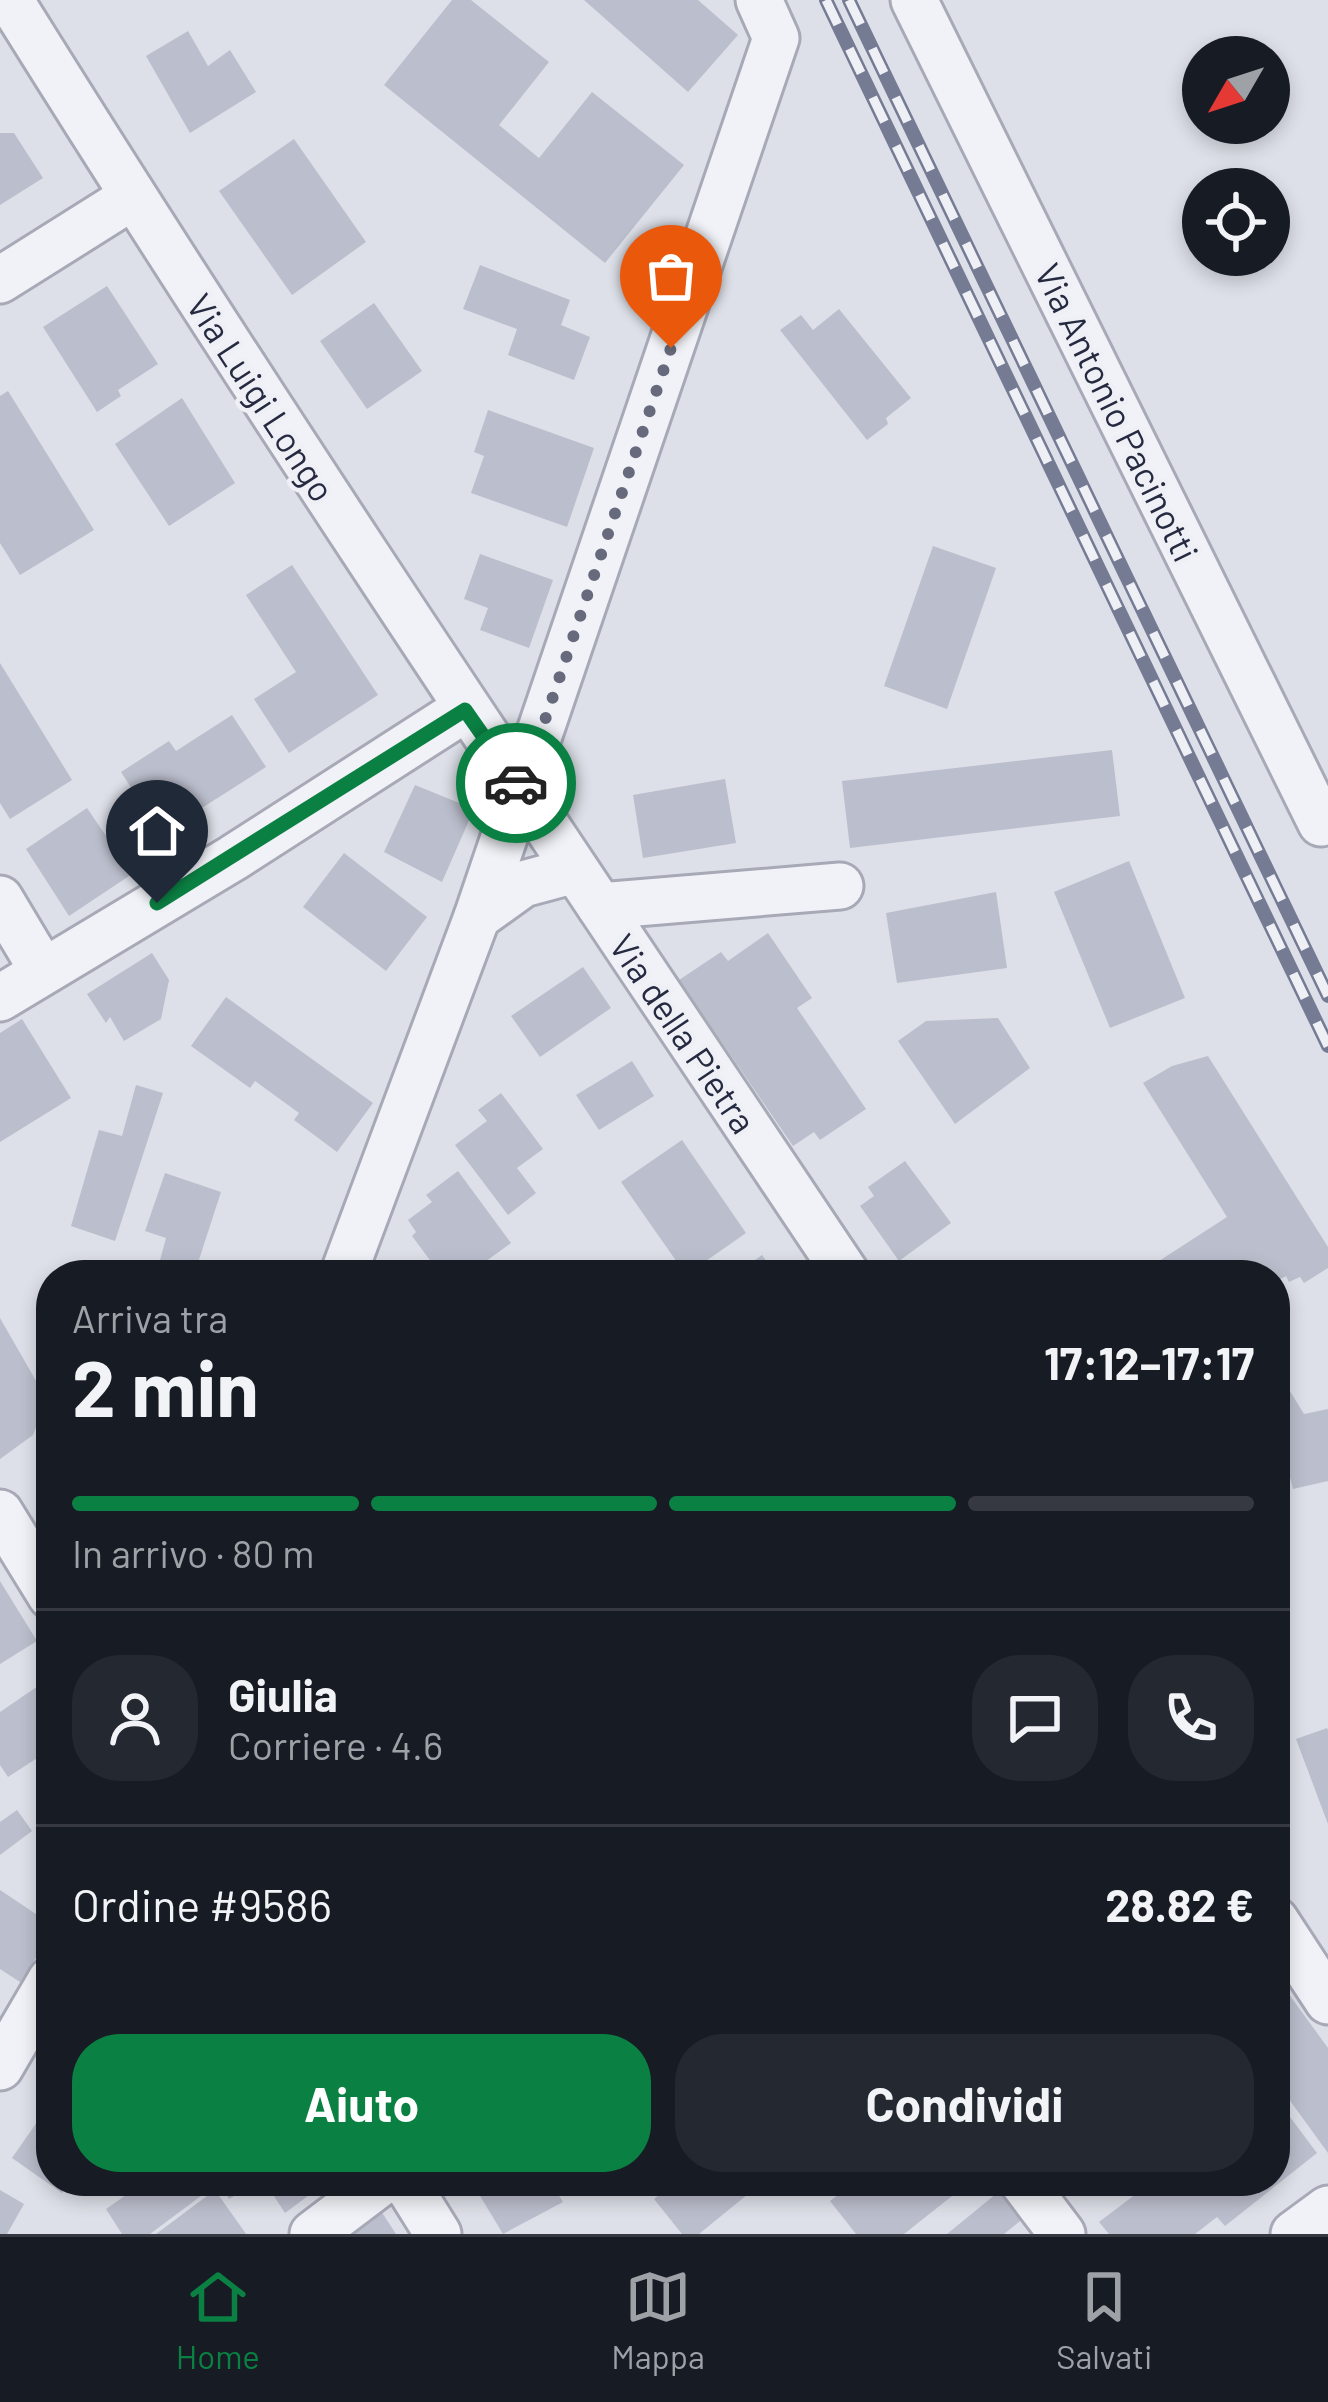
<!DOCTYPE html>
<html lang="it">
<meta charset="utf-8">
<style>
:root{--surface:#171b24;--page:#242831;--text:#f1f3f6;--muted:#9ea1a6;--line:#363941;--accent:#0b8043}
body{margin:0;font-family:Barlow,sans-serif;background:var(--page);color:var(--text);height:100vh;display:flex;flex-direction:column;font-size:45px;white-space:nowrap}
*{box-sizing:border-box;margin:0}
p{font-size:39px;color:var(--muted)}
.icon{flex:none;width:66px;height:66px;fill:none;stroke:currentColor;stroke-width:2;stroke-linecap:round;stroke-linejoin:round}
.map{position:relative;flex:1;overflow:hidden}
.panel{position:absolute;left:36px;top:1260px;width:1254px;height:936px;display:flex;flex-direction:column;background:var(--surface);border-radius:48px;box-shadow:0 6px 18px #0003}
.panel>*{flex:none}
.needle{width:78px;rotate:231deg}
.buttons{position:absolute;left:1182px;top:36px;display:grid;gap:24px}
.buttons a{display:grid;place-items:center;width:108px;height:108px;border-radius:50%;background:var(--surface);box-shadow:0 6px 18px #0003;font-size:60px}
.pin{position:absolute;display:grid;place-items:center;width:102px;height:102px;color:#fff;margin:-123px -51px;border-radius:50% 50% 50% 0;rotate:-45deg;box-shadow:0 0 12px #0007}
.pin .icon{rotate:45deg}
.courier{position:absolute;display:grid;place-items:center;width:120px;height:120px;margin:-60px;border:9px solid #0b8043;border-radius:50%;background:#fff;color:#222;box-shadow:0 3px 15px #0007}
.overview em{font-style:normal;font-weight:700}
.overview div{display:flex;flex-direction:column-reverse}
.overview{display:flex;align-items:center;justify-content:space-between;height:204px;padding:0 36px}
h1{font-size:78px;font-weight:700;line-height:90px}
.bar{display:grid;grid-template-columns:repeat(4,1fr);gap:18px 12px;align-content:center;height:144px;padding:0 36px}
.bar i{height:15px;border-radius:9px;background:var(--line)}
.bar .current{background:var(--accent)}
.bar p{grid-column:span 4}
.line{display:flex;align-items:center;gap:30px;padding:0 36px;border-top:3px solid var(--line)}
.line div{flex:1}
.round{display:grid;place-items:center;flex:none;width:126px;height:126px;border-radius:48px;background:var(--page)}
.cta{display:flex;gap:24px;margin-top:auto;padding:24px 36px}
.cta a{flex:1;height:138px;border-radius:48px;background:var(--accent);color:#fff;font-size:48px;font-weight:700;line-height:138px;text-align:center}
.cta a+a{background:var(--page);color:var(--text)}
.tab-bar{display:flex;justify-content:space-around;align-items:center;height:168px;border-top:3px solid var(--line);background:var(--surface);font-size:33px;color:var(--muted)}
.tab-bar a{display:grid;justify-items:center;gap:6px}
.tab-bar .current{color:var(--accent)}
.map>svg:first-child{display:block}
.building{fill:#bbbecc}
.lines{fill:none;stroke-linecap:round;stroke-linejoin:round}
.minor-casing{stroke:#a7a9b7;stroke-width:51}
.minor{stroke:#f1f2f7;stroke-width:45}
.rail-casing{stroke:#767b94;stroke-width:14}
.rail{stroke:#eef0f6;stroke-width:9;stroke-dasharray:27;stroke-linecap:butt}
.done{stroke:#666a7c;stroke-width:12;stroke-dasharray:0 21.6}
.route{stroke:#0b8043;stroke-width:15}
.labels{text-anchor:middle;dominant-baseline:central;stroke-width:9;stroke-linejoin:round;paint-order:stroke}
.street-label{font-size:36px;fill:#262a41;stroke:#eef0f6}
</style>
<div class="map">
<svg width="1328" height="2234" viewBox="0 0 1328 2234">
<rect width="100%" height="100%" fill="#dee0e9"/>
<g class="building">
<polygon points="452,0 471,0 549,62 499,125 539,158 592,92 684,165 605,263 384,85"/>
<polygon points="584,0 698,0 738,35 688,92"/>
<polygon points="188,31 208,66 230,50 256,92 190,133 146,56"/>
<polygon points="0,133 14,133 43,178 0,205"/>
<polygon points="294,139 366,242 292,295 219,191"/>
<polygon points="480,265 570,300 561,325 590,337 574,380 508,355 517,329 463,309"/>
<polygon points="107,286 158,364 118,390 121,396 97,412 43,327"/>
<polygon points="374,303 422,371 367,409 320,341"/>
<polygon points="839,309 911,398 886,418 888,424 867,440 780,330 801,315 813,330"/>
<polygon points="8,391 94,530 20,575 0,543 0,396"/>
<polygon points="182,398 235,483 169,526 115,444"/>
<polygon points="488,410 594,448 567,527 471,493 484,456 474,452"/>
<polygon points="933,546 996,568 947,709 884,686"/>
<polygon points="480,554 553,580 529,648 480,630 488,608 464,599"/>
<polygon points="292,565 378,695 289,753 254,699 296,672 246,595"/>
<polygon points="0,663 72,780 10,819 0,803"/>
<polygon points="232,715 266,767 161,834 121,772 169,741 176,751"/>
<polygon points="1112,750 1120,816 850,848 842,781"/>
<polygon points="725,779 736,843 643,858 633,795"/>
<polygon points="415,785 474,809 442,882 384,852"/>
<polygon points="87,808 132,874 69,916 26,849"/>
<polygon points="344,853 427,917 386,971 303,907"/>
<polygon points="1129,861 1185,998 1110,1028 1054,892"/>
<polygon points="996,892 1007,968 897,983 886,913"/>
<polygon points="768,933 812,998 797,1008 866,1109 820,1140 814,1132 793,1146 679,980 721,952 728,961"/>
<polygon points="152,953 169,980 161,1019 124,1041 110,1017 106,1023 87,994"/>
<polygon points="583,967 611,1008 540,1057 511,1016"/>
<polygon points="226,997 373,1103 337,1152 294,1120 299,1113 255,1081 250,1088 191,1046"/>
<polygon points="998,1018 1030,1068 955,1124 898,1041 926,1021"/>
<polygon points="22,1019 71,1098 0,1142 0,1033"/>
<polygon points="1208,1056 1328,1247 1328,1268 1304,1283 1300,1277 1289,1282 1286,1276 1275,1282 1275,1275 1144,1275 1142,1272 1227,1217 1143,1083 1172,1066"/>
<polygon points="632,1061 654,1096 599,1130 576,1095"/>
<polygon points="136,1085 163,1093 115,1241 71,1226 99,1130 122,1136"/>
<polygon points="501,1093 543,1149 517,1168 536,1193 508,1215 455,1145 487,1121 478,1110"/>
<polygon points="682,1140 746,1233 686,1275 621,1182"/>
<polygon points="905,1161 951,1223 899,1261 860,1206 874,1196 868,1187"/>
<polygon points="458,1171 511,1243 467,1275 441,1275 412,1236 416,1232 408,1220 432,1202 426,1195"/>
<polygon points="165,1173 221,1192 194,1275 156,1275 166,1238 145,1231"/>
<polygon points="762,1255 776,1275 734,1275"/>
<polygon points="0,1318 47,1400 33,1435 0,1459"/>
<polygon points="1275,1367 1304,1414 1328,1409 1328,1481 1293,1489 1285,1458 1275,1464"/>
<polygon points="0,1581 37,1641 0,1664"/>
<polygon points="44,1682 51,1691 51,1749 8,1777 0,1765 0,1712"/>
<polygon points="1327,1728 1328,1730 1328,1824 1296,1739"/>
<polygon points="17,1810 32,1831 0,1855 0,1822"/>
<polygon points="0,1890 51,1924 51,1935 20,1982 0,1969"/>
<polygon points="1280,1982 1328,2048 1328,2153 1275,2080 1275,1986"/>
<polygon points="1275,2097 1317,2153 1225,2226 1217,2217 1195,2234 1109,2234 1099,2222 1153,2181 1275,2181"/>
<polygon points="51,2102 51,2181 71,2181 62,2193 12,2158"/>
<polygon points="146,2181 215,2181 217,2184 150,2234 122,2234 106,2209"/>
<polygon points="219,2181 258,2181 229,2199"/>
<polygon points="264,2181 328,2181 285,2213"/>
<polygon points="471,2181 550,2181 563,2202 503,2234"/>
<polygon points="676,2181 764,2181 699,2234 682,2234 654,2199"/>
<polygon points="856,2181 971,2181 904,2234 856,2234 830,2201"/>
<polygon points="1002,2189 1025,2217 1004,2234 947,2234"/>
<polygon points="0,2190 24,2204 7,2234 0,2234"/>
<polygon points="215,2190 246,2234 156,2234"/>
<polygon points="379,2208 396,2234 343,2234"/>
</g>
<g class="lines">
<g class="minor-casing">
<g id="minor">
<path d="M10,0C279,432 564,852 847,1275"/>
<polyline points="914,0 1321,823"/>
<polyline points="0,280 132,197"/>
<polyline points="0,899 43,971"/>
<polyline points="600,906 840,886"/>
<polyline points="477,917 523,884 575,870"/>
<polyline points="0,998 233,858 465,709"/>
<polyline points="343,1275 477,917 776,38 759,0"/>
<polyline points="0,1513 51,1596"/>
<polyline points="1275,1920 1328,2001"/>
<polyline points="0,2067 51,1980"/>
<polyline points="405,2181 438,2234"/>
<polyline points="1022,2181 1062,2234"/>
<polyline points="313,2234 383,2181"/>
<polyline points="1294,2234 1328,2209"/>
</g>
</g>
<use href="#minor" class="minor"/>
<g class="rail-casing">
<g id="rail">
<polyline points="826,0 1328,1046"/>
<polyline points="849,0 1328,996"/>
</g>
</g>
<use href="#rail" class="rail"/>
</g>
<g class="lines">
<polyline class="done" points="516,783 521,791 671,348"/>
<polyline class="route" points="157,903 465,710 516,783"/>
</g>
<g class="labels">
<g class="street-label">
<text transform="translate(262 397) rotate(57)">Via Luigi Longo</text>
<text transform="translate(1118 412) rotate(64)">Via Antonio Pacinotti</text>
<text transform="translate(684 1033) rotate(56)">Via della Pietra</text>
</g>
</g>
</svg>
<div class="buttons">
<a><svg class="needle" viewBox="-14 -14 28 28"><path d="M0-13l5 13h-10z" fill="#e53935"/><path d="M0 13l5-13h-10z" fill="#9ea1a6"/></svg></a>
<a><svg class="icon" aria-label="locate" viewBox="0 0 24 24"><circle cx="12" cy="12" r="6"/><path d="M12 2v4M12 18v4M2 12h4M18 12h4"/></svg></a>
</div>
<div class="pin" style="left:671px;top:348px;background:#ea580c"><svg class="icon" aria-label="bag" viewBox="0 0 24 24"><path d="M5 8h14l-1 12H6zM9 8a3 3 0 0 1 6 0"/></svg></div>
<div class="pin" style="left:157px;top:903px;background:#1f2937"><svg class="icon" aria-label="home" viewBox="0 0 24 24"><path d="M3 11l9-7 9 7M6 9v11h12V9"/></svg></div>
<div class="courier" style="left:516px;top:783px"><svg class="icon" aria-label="car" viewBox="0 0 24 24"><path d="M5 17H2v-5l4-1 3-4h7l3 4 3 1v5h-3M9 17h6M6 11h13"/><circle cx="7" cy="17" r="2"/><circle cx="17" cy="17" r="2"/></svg></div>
<section class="panel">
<div class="overview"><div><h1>2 min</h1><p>Arriva tra</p></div><em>17:12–17:17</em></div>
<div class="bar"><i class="current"></i><i class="current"></i><i class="current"></i><i></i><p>In arrivo · 80 m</p></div>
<div class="line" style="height:216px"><a class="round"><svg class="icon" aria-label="person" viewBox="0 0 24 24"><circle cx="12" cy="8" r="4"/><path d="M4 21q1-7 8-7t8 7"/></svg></a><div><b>Giulia</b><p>Corriere · 4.6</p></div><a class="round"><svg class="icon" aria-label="chat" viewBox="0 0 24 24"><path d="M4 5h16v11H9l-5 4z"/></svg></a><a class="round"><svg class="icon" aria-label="phone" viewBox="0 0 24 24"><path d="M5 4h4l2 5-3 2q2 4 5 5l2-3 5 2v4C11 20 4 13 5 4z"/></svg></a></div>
<div class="line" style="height:156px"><div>Ordine #9586</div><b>28.82 €</b></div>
<div class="cta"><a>Aiuto</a><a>Condividi</a></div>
</section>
</div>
<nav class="tab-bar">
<a class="current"><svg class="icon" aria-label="home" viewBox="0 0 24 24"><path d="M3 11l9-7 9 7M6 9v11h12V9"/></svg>Home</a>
<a><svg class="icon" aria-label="map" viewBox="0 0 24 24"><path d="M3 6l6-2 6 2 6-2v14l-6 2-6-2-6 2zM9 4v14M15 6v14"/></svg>Mappa</a>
<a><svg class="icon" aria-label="saved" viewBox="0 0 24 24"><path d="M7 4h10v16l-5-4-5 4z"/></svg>Salvati</a>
</nav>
